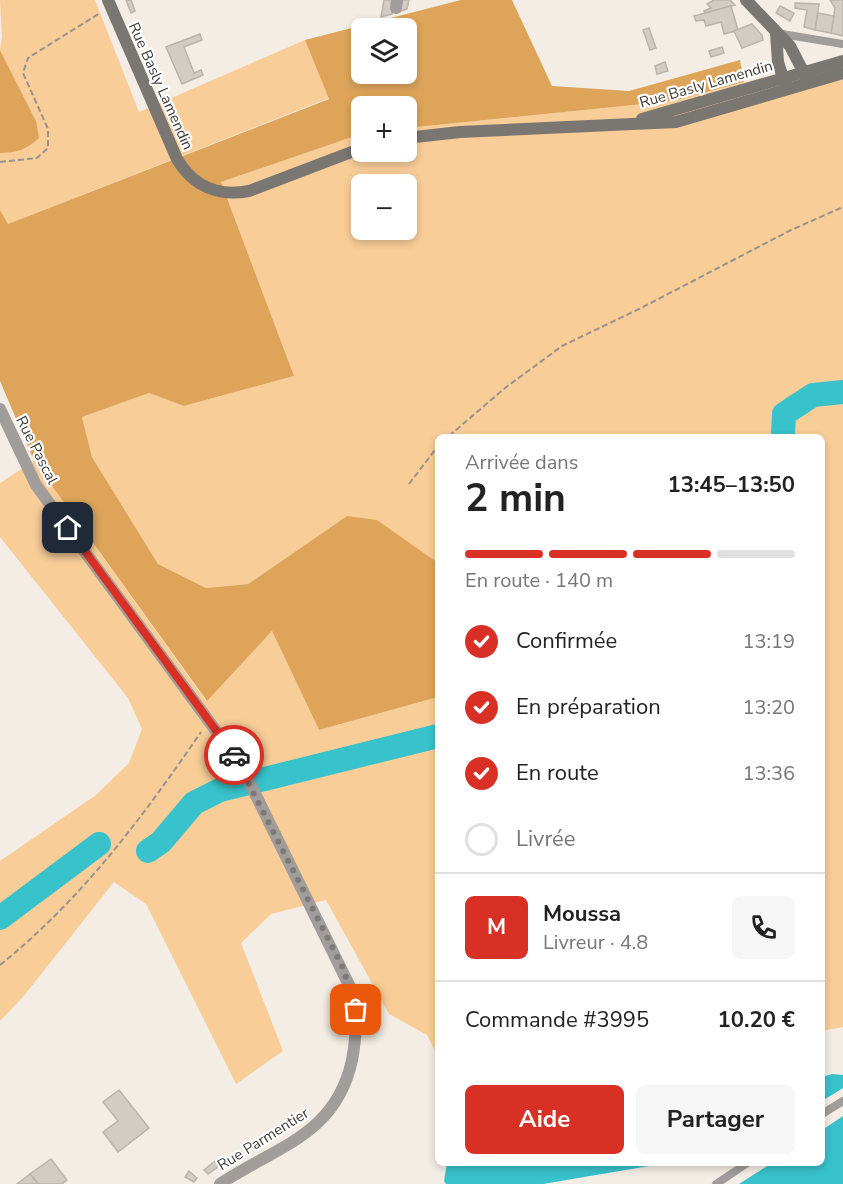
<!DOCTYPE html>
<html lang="fr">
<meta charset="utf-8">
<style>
:root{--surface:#fff;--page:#f6f6f6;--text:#222;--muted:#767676;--line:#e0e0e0;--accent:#d93025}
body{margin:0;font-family:"Nunito Sans",sans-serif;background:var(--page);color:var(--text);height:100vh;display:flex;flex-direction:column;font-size:22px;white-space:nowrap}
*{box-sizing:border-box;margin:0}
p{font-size:20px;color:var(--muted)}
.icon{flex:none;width:33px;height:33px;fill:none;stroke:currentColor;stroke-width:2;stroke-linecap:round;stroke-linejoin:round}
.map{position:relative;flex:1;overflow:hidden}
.panel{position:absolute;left:435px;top:434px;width:390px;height:732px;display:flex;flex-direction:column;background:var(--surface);border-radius:9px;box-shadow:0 3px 9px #0003}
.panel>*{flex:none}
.controls{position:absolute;left:351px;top:18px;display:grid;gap:12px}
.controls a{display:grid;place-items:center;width:66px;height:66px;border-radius:9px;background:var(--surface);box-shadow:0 3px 9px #0003;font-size:30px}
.pin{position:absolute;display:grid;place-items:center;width:51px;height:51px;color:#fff;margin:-26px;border-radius:12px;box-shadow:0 3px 9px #0006}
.courier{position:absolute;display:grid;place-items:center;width:60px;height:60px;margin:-30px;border:4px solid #d93025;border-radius:50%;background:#fff;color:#222;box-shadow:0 2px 8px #0007}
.headline em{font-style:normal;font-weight:700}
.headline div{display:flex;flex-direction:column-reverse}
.headline{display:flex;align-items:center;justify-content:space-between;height:102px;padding:0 30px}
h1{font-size:39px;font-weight:700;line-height:45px}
.bar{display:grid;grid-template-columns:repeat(4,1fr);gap:9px 6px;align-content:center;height:72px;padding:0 30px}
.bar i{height:8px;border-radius:4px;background:var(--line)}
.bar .current{background:var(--accent)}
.bar p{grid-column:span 4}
.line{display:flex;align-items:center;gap:15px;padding:0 30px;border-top:2px solid var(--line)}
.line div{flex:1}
.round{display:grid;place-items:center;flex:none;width:63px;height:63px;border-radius:9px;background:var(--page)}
ol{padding:0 30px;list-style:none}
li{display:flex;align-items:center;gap:18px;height:66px}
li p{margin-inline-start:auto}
li .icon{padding:6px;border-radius:50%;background:var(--accent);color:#fff;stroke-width:4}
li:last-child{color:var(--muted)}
li i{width:33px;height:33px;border:3px solid var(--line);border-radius:50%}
.cta{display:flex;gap:12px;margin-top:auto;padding:12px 30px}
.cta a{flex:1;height:69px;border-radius:9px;background:var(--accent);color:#fff;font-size:24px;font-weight:700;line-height:69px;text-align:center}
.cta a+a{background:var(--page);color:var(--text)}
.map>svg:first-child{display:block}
.green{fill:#f8cd98;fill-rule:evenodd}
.forest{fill:#dea55a;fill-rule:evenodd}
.water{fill:#38c2cb}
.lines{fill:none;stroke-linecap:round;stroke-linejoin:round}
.river{stroke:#38c2cb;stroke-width:24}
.building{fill:#d3ccc5;stroke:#bab4ac;stroke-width:1.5}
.path{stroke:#98938e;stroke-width:2;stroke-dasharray:6 3;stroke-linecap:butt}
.lane{stroke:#a09d9a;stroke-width:8}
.street{stroke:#a09d9a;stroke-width:12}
.secondary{stroke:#7a7671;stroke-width:12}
.done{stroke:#7e7a75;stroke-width:6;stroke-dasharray:0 10.8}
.route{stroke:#d93025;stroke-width:8}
.labels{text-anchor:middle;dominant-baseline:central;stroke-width:4.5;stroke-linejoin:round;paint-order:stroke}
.street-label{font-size:15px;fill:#3f3c39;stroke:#fff}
</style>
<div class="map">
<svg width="843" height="1184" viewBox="0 0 843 1184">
<rect width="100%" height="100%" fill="#f3ede5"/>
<g class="green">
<polygon points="0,0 95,0 139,112 305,40 329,98 8,224 0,210 0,153 8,153 36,121 0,50 2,37"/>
<path d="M835,59L843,60V1027L822,1031V436H438V563L347,516L248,584L206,588L158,564L92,457L82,417L149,393L184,406L294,376L221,182L361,134L362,152H406L407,128L673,101ZM362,184H406V230H362Z"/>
<polygon points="34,461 206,701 272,631 319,730 438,697 438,1057 427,1035 389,1014 326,900 271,914 241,943 283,1051 236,1084 146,904 114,882 23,997 0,1021 0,861 96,795 129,763 142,729 128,698 0,537 0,483"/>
</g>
<g class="forest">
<path d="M461,0H512L552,86L629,91L740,60L744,82L673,101L407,128L406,106H362L361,134L221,182L294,376L184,406L149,393L82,417L92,457L158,564L206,588L248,584L347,516L377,520L438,563V697L319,730L272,631L207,701L34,461L0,381V210L8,224L329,99L305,40ZM362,28H406V74H362Z"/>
<path d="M0,50L36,121L39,138C27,149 17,153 0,153Z"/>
</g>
<g class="water">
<polygon points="832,1074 843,1075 843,1088 822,1101 822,1077"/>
<polygon points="843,1116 843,1184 739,1184 772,1163 822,1162 822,1130"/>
<polygon points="447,1163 447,1162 667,1163 543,1184 446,1184 444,1181"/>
</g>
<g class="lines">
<g class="river">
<polyline points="783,436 784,414 813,395 843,392"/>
<polyline points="148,851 161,842 194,803 220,790 438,736"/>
<polyline points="0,918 99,844"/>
</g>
</g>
<g class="building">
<polygon points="126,0 131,0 135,11 131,13"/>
<polygon points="384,0 394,0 392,14 381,17"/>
<polygon points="401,0 409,0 407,9 399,12"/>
<polygon points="714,0 730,0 735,5 705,13 704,11 711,8 707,4"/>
<polygon points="830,0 843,0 843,36 831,33 835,8"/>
<polygon points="795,3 819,4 815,30 804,27 807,10 795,8"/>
<polygon points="731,6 738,30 732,32 724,34 721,22 706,26 704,20 696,21 694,16"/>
<polygon points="780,6 794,13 790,21 776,13"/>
<polygon points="818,13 834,16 831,33 815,30"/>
<polygon points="752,24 762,35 763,40 742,48 734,31"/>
<polygon points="649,28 656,48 650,50 643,30"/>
<polygon points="200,34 202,40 184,47 194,73 201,70 203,75 182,84 166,47"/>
<polygon points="722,47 724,53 711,57 709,51"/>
<polygon points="665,62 668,71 657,74 655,66"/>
<polygon points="119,1090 149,1128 118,1152 103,1132 118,1121 103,1102"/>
<polygon points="51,1159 67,1180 62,1184 38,1184 30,1174"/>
<polygon points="215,1161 219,1166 208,1174 204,1170"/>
<polygon points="189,1171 197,1178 194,1182 185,1177"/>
<polygon points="30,1174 38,1184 17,1184"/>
</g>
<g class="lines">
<g class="path">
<polyline points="0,162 37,158 48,148 48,129 23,73 28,58 100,13"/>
<polyline points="449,436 505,388 562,346 641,308 791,230 843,207"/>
<polyline points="409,484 438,446"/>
<path d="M0,965C82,899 142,818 201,732"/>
</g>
<g class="lane">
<polyline points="776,33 843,44"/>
<polyline points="822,1114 843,1101"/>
<polyline points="716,1184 749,1162"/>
</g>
<g class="street">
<polyline points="396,8 397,0"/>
<path d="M0,409L36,485L241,765L350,987C357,1011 357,1035 352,1060C336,1135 277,1146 220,1184"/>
</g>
<g class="secondary">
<path d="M108,0L177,159C193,186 218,197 249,191L362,148"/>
<polyline points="746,0 790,46 806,77"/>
<polyline points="776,33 778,62 785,84"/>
<polyline points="642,119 843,61"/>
<polyline points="406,138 460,132 676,122 843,73"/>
</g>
</g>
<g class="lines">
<polyline class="done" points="234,755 343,968 356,1010"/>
<polyline class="route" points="68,528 234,755"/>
</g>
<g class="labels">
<g class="street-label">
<text transform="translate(706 84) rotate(-16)">Rue Basly Lamendin</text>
<text transform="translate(161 86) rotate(66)">Rue Basly Lamendin</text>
<text transform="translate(37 450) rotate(63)">Rue Pascal</text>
<text transform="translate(263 1139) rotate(-32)">Rue Parmentier</text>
</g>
</g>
</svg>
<div class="controls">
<a><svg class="icon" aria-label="layers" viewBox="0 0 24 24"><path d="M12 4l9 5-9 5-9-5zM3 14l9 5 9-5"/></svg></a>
<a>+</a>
<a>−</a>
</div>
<div class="pin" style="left:356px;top:1010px;background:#ea580c"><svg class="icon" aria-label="bag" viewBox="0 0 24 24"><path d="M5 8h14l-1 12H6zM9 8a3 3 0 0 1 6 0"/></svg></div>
<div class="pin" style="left:68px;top:528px;background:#1f2937"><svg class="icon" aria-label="home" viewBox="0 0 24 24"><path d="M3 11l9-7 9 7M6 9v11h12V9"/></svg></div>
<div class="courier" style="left:234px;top:755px"><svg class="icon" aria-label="car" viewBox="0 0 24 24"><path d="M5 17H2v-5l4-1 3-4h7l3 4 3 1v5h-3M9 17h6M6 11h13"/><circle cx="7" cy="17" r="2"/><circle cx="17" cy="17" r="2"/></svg></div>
<section class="panel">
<div class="headline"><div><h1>2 min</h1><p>Arrivée dans</p></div><em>13:45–13:50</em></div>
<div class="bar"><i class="current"></i><i class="current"></i><i class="current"></i><i></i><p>En route · 140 m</p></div>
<ol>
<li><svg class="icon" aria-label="check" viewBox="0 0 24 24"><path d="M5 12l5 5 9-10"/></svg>Confirmée<p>13:19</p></li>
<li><svg class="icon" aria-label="check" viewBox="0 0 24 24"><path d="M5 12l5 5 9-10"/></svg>En préparation<p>13:20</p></li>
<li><svg class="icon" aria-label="check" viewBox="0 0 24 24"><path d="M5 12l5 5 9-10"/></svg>En route<p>13:36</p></li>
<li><i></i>Livrée</li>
</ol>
<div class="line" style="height:108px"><b class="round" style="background:var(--accent);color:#fff">M</b><div><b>Moussa</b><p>Livreur · 4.8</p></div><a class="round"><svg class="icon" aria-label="phone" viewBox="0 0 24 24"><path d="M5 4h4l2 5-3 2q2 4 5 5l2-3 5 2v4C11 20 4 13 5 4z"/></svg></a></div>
<div class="line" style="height:78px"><div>Commande #3995</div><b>10.20 €</b></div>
<div class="cta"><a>Aide</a><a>Partager</a></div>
</section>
</div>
